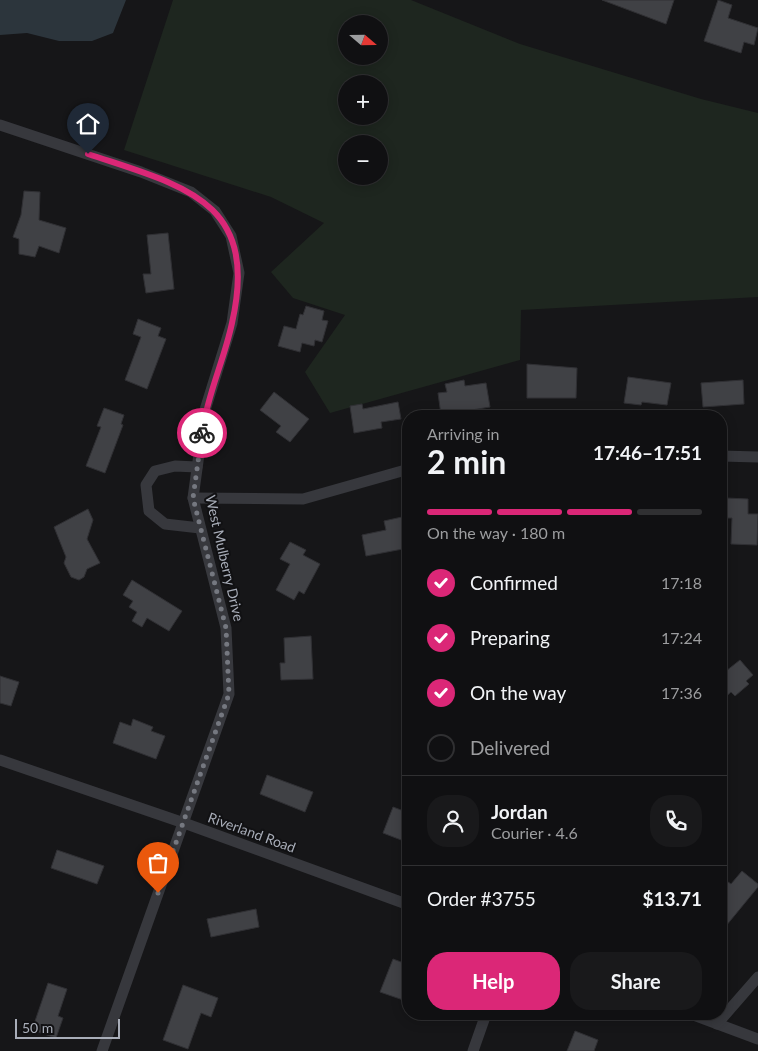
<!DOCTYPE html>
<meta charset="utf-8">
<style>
:root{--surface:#101012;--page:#19191b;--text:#f1f3f6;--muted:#9c9d9f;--line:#303032;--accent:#db2777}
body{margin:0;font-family:Lato,sans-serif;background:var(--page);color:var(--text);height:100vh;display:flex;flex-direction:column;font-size:19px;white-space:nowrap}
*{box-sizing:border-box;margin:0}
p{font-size:16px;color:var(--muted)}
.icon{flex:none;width:28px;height:28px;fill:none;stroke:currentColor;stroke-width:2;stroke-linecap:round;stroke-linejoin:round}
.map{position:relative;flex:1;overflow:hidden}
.details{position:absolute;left:402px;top:410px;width:325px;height:610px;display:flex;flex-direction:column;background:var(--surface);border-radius:20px;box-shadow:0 2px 12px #0003,0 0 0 1px var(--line)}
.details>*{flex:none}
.needle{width:32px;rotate:110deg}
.controls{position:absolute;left:338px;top:15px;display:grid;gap:10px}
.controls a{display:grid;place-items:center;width:50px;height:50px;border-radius:50%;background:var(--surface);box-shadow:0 2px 12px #0003,0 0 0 1px var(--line);font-size:25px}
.scale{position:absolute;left:15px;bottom:12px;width:105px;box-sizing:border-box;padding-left:5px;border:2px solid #a8adb8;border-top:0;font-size:14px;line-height:18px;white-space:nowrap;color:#a8adb8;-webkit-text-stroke:4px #111113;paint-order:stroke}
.pin{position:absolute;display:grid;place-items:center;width:42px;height:42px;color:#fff;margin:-51px -21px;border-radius:50% 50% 50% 0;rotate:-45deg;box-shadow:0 0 5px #0007}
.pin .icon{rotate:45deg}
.courier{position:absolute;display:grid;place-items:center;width:50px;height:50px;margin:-25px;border:4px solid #db2777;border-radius:50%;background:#fff;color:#222;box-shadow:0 1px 6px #0007}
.summary em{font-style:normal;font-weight:700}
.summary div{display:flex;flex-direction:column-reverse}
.summary{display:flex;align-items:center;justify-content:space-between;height:85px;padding:0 25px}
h1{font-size:32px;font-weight:700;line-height:38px}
.bar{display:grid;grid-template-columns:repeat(4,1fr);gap:8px 5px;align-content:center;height:60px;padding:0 25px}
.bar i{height:6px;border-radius:4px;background:var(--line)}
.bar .selected{background:var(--accent)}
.bar p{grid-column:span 4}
.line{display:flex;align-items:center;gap:12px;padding:0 25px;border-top:1px solid var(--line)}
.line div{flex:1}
.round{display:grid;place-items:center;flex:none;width:52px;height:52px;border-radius:20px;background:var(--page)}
ol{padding:0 25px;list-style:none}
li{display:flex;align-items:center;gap:15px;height:55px}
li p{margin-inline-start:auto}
li .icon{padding:5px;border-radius:50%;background:var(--accent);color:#fff;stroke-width:4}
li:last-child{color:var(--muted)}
li i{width:28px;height:28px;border:2px solid var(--line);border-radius:50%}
.primary-button{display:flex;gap:10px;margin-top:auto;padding:10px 25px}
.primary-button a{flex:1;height:58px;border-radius:20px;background:var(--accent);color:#fff;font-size:20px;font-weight:700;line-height:58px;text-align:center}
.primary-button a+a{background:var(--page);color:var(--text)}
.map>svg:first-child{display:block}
.green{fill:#1e261f;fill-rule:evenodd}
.water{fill:#2c353c}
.building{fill:#404145;stroke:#303034}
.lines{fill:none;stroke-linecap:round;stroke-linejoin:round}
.minor{stroke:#37383d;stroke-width:11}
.done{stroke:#757880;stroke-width:5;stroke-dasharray:0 9}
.route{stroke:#db2777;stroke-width:6}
.labels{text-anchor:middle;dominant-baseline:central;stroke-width:4;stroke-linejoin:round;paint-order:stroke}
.street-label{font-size:14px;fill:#a8adb8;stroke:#111113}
</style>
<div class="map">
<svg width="758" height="1051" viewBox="0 0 758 1051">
<rect width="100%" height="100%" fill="#161618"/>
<path class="green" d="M173,0H411L520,44L701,99L758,113V297L521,310L520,360L330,413L305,372L345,315L293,298L271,272L324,223L271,197L124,150ZM346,24H379V56H346ZM346,84H379V116H346ZM346,144H379V176H346Z"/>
<polygon class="water" points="0,0 126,0 113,33 92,41 59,41 27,33 0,35"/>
<g class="building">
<polygon points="602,0 674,0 666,24"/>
<polygon points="718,0 732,5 728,18 758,28 754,45 744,42 741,53 704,41"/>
<polygon points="24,191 40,192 39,220 66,228 59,253 39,246 35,257 19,254 19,239 13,237 21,215"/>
<polygon points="168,233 174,289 146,293 143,274 151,274 147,235"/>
<polygon points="306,306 324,311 322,320 328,321 322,342 315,340 314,346 302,343 300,352 278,346 284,326 296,329 300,314 303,315"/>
<polygon points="138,319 161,328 158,336 166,339 147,389 125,380 141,337 133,334"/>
<polygon points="527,364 577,368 576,398 527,398"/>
<polygon points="628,377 671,383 667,405 642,402 641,405 624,403"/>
<polygon points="464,380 465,386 486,383 490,407 441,415 438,393 447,392 445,384"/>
<polygon points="743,380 744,404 703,407 701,383"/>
<polygon points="274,392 309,419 290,442 276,432 281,426 260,410"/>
<polygon points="398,402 401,419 381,422 382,428 354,433 350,406 362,404 363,409"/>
<polygon points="104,408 124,415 121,424 123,425 105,473 86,466 101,427 97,426"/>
<polygon points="726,498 748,499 748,514 758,514 757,545 731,544 732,518 726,518"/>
<polygon points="88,509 93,520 87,539 100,563 87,569 84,577 79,580 71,577 64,563 66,557 54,527"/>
<polygon points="402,517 408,548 366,556 362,535 386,530 384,521"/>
<polygon points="290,542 306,550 303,555 320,564 304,594 299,591 294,600 276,590 290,564 280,559"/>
<polygon points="132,580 182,611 169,631 147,618 142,627 132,621 137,612 129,607 133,601 123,595"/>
<polygon points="311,636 313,679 281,680 280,663 285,663 284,638"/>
<polygon points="740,660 753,675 746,681 749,684 735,696 731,692 721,701 721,675"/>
<polygon points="0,676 19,682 11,706 0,703"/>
<polygon points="133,719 153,727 151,731 165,736 156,759 113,743 120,722 131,726"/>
<polygon points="267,775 313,792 305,812 260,794"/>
<polygon points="393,807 409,813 409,843 383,833"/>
<polygon points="57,850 104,866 97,884 51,868"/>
<polygon points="742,871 758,884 758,887 721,932 721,877 731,884"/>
<polygon points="256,909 259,927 211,937 207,919"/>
<polygon points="393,959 409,965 406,980 409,981 409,1002 380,992"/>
<polygon points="48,983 67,989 58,1016 63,1018 56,1038 32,1030"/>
<polygon points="183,985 218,998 211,1017 201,1013 188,1049 163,1040"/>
<polygon points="575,1031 598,1040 594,1051 567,1051"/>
</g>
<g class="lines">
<g class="minor">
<polyline points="0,125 141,172 191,192 215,211 231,236 239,273 232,323 205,410 193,498 226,628 229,694 102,1051"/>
<polyline points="721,456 758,457"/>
<polyline points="197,467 175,466 155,471 146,485 149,511 165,524 200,528"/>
<polyline points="193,498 303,499 409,469"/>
<polyline points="0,760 184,823 409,905"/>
<polyline points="691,1014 758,1039"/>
<polyline points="717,1024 758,977"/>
<polyline points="473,1051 486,1014"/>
</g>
</g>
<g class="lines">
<polyline class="done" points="158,893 229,694 226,628 193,498 202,433"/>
<path class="route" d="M88,154C183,186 260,200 232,323C224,361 207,395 202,433"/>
</g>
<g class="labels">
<g class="street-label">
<text transform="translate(225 558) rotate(77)">West Mulberry Drive</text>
<text transform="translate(252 832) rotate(20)">Riverland Road</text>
</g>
</g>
</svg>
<div class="controls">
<a><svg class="needle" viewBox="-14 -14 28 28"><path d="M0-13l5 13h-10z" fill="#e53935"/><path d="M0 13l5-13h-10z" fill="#9c9d9f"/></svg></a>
<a>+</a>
<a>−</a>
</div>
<div class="scale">50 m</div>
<div class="pin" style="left:158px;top:893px;background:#ea580c"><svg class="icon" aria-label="bag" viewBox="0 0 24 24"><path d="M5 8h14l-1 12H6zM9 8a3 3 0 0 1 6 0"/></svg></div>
<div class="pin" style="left:88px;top:154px;background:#1f2937"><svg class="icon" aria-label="home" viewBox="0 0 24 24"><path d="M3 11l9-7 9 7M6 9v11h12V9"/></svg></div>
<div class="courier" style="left:202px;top:433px"><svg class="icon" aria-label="bike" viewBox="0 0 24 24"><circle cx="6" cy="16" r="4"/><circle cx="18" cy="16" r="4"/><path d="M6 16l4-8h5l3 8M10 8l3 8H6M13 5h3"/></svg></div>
<section class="details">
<div class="summary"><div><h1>2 min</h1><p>Arriving in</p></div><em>17:46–17:51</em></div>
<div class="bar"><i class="selected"></i><i class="selected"></i><i class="selected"></i><i></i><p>On the way · 180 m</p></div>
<ol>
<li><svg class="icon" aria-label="check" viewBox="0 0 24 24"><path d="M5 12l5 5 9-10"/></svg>Confirmed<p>17:18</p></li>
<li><svg class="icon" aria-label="check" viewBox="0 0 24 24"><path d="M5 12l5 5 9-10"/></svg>Preparing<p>17:24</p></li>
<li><svg class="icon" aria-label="check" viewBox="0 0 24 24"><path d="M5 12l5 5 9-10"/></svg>On the way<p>17:36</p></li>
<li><i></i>Delivered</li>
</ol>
<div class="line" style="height:90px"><a class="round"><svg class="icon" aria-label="person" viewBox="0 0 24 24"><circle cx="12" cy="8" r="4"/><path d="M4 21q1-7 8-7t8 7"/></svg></a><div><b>Jordan</b><p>Courier · 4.6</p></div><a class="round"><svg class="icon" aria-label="phone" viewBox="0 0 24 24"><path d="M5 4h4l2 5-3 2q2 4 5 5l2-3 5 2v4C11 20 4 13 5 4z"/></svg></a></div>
<div class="line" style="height:65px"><div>Order #3755</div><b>$13.71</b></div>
<div class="primary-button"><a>Help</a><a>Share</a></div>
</section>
</div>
